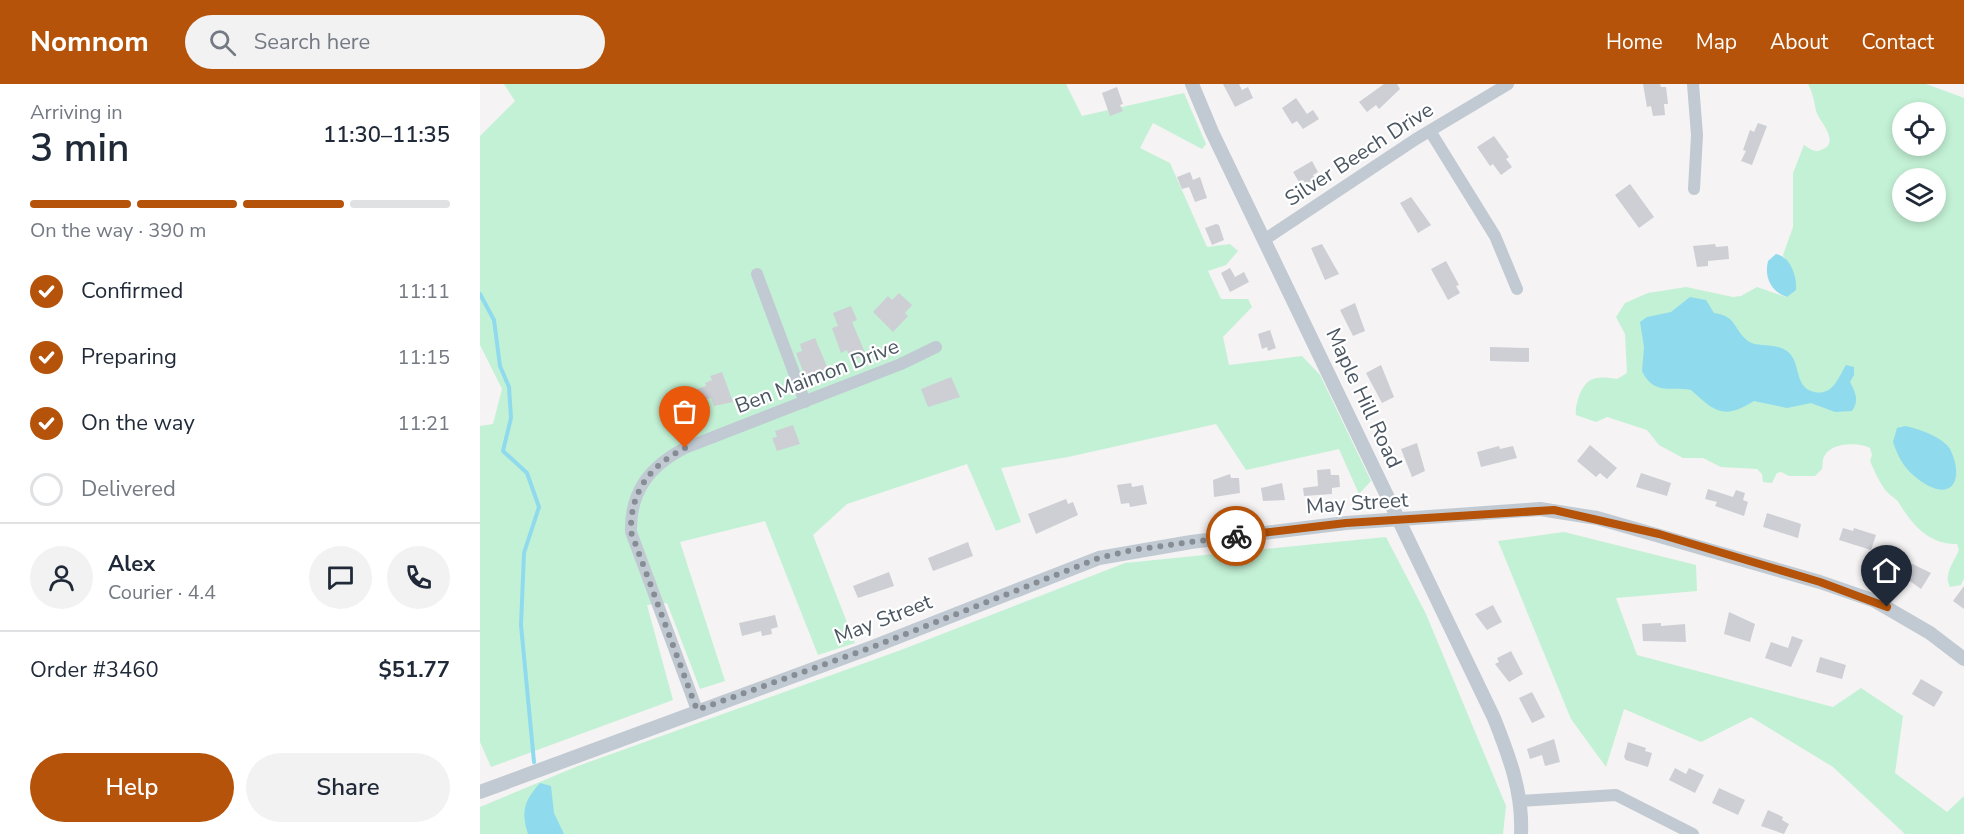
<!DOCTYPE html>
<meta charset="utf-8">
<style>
:root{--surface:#fff;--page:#f2f2f3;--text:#1f2937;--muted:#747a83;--line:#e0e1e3;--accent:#b45309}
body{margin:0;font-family:"Nunito Sans",sans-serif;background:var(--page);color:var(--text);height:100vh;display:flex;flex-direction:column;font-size:22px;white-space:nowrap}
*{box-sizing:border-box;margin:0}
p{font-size:20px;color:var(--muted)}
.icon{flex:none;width:33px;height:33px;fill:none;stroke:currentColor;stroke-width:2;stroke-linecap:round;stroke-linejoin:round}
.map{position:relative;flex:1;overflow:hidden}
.panel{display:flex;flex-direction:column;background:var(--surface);width:480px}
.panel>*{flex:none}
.tools{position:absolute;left:1412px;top:18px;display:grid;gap:12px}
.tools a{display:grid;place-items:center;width:54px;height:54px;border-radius:50%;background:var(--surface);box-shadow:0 3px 9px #0003;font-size:30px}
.pin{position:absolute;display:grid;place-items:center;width:51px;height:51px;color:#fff;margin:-62px -26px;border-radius:50% 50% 50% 0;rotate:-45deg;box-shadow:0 0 6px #0007}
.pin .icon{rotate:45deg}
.courier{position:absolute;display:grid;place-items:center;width:60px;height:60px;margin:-30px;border:4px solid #b45309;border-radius:50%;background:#fff;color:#222;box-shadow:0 2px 8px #0007}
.overview em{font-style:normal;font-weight:600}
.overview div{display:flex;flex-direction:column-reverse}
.overview{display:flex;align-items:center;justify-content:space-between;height:102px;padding:0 30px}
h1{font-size:39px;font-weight:600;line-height:45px}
.bar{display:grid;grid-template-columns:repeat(4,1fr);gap:9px 6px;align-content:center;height:72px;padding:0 30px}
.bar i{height:8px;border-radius:4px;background:var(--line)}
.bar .on{background:var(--accent)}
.bar p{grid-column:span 4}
.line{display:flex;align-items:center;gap:15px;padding:0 30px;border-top:2px solid var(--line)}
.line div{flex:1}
.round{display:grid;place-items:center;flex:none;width:63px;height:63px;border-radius:32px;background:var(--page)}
ol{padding:0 30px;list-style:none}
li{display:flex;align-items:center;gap:18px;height:66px}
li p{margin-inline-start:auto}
li .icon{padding:6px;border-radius:50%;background:var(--accent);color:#fff;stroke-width:4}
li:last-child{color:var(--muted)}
li i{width:33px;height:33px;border:3px solid var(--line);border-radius:50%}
.button{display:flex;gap:12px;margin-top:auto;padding:12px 30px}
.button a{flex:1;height:69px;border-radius:36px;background:var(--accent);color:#fff;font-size:24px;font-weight:600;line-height:69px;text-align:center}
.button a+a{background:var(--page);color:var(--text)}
header{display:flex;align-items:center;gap:36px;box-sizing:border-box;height:84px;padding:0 30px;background:var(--accent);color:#fff}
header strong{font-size:28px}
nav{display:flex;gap:33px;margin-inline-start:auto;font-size:21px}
.search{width:420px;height:54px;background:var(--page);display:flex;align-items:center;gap:15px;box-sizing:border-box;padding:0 21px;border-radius:33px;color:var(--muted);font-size:22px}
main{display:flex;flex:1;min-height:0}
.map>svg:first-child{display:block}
.green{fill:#c3f1d5;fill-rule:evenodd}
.water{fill:#90daee}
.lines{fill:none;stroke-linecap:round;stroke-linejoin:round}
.stream{stroke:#90daee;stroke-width:4}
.building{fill:#cdcfd5}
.minor{stroke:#c1cad2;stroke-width:12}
.tertiary{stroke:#c1cad2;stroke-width:14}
.done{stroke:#868d94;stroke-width:6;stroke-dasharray:0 10.8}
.route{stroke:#b45309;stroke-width:8}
.labels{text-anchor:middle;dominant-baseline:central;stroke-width:4.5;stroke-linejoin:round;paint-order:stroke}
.street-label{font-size:21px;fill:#4a5661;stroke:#fff}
</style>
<header>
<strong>Nomnom</strong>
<div class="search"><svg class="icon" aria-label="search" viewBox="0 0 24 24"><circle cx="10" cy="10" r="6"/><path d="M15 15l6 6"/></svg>Search here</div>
<nav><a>Home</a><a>Map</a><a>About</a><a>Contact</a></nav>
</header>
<main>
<section class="panel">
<div class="overview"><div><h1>3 min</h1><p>Arriving in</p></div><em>11:30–11:35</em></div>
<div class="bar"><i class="on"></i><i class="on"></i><i class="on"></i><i></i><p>On the way · 390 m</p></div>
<ol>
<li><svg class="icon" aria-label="check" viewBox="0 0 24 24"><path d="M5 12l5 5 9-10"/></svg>Confirmed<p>11:11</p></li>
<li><svg class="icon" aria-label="check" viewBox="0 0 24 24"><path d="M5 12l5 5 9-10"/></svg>Preparing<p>11:15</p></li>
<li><svg class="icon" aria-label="check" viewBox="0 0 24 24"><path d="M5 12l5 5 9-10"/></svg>On the way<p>11:21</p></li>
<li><i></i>Delivered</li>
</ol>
<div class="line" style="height:108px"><a class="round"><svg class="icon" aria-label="person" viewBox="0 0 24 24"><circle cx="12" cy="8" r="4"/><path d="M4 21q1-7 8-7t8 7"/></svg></a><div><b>Alex</b><p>Courier · 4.4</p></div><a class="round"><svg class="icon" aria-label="chat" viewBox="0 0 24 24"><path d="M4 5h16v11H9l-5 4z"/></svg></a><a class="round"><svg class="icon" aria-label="phone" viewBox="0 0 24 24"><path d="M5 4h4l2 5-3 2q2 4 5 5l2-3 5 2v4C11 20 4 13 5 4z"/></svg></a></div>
<div class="line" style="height:78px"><div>Order #3460</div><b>$51.77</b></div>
<div class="button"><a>Help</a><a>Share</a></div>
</section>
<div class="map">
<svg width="1484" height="750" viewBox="0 0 1484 750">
<rect width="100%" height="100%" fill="#f5f3f3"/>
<g class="green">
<polygon points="24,0 586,0 602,32 704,9 726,60 722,65 673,39 660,64 690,79 727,163 750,160 758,167 746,181 728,187 741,215 768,215 772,223 743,253 749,281 822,272 840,291 891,397 879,410 859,365 766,386 736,340 588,373 521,384 541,438 516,447 487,380 367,420 333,451 375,559 338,571 285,437 200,458 245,597 220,605 187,519 167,521 193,616 11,683 0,658 0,342 13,340 22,305 0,261 0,52 35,17"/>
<path d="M1328,0H1446L1484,14V494L1481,501L1470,503C1463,490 1474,478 1479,466L1477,460C1450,461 1432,441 1419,419C1417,415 1412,413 1409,410C1400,401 1395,388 1390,377L1392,371L1390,364C1379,358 1352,358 1345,371C1342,375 1343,380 1342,385L1335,392H1309L1301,388L1297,389L1292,399L1283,398L1282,390L1277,385L1241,383L1223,374H1203L1179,361L1167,346L1127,333L1116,338L1096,331C1095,324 1097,319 1099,312C1107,292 1117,292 1137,295L1147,289L1145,250L1136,233L1145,219L1168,209L1206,203L1253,213L1261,212L1277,203L1306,213L1314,191L1303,171L1313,143V89L1324,61C1329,64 1334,69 1341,66C1362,59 1339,37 1336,27C1334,16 1333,10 1328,0ZM1422,28H1455V62H1422ZM1422,94H1455V128H1422Z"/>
<polygon points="1084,448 1216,481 1217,507 1136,514 1157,571 1353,623 1381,604 1423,632 1415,689 1467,728 1484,712 1484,750 1425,750 1353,683 1271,633 1221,658 1144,625 1126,683 1091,635 1018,457"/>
<polygon points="906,453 946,530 1026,722 1023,750 0,750 0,723 98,682 421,566 645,479"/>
</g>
<g class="water">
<path d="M1296,170C1311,173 1317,193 1316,206L1307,213C1291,208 1284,193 1288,177Z"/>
<path d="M1210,213L1226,216L1234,229C1257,232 1253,245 1268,257C1277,264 1294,258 1307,267C1322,278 1313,303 1334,308C1353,312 1358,294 1366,281L1374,283V291L1370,298C1376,309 1379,317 1372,327L1355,328L1331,319L1307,324L1274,317C1244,336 1235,328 1211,306C1191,302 1174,312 1162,287L1164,263L1160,238L1167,233L1191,228Z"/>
<path d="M1425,342C1440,345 1462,353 1470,365C1484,393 1474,419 1442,398C1426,387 1419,376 1413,358L1417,344Z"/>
<path d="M60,699L71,702L74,729L84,750H48C41,727 44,717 60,699Z"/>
</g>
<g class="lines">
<polyline class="stream" points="0,210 14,236 20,282 29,303 31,334 23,367 47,389 59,423 44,469 41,541 54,678"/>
</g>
<g class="building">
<polygon points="743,0 759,0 762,6 768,3 773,14 755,23"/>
<polygon points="904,0 917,0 920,5 899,25 896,21 887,28 879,18"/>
<polygon points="1163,0 1180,0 1181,3 1186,3 1188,20 1184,20 1185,31 1173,32 1171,22 1167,23"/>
<polygon points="637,3 643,20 640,21 643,27 630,32 622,9"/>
<polygon points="816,14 827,30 833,26 839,35 823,45 817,37 812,40 802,24"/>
<polygon points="1278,39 1287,42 1272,81 1261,77 1266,67 1263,66 1270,46 1274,48"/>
<polygon points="1014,52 1029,73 1026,75 1032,83 1021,91 1013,80 1010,82 997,63"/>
<polygon points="832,77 838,88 833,91 835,95 826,100 823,96 819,98 813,88"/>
<polygon points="710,88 713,96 720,93 727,114 715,118 709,103 702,105 697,93"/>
<polygon points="1150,100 1174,133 1159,144 1135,111"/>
<polygon points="931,113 951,141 938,149 920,119"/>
<polygon points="736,140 739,141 744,156 732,161 725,144"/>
<polygon points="842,160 859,190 845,196 831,164"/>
<polygon points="1235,160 1236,163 1248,162 1249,175 1228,177 1228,182 1217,183 1213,162"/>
<polygon points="966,177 979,201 976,202 980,209 968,216 951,185"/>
<polygon points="750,184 755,193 764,188 769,198 750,208 741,189"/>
<polygon points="419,209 432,221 425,229 428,232 413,248 393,228 408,212 412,216"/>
<polygon points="875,219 885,247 873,252 860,226"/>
<polygon points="371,222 377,236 372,238 386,271 371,277 367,266 361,269 352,244 358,242 353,229"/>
<polygon points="790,246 796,264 788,267 787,263 782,265 778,250"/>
<polygon points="335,254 348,285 325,292 316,269 322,267 320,260"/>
<polygon points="1010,263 1049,264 1049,278 1010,277"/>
<polygon points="901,281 914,313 902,319 886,289"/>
<polygon points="242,288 253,318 234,322 231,314 222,317 217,305 226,302 225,299 232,296 230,292"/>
<polygon points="471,293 480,313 448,323 441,305"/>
<polygon points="313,341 320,360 297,367 292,354 297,353 295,347"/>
<polygon points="937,359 945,387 932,393 921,365"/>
<polygon points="1110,361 1137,384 1127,395 1120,389 1116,393 1097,377"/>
<polygon points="1019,362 1020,365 1033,362 1037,374 1001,383 997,368"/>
<polygon points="850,385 851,391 859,391 860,403 852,404 852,410 824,412 823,404 838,402 837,386"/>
<polygon points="1161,389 1191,399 1187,412 1156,403"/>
<polygon points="750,390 751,394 759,394 760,409 734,413 733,396"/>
<polygon points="651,399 652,403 663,401 667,420 650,423 649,419 641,420 637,401"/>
<polygon points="802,399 805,416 783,417 781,404"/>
<polygon points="1228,405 1253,413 1256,406 1265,409 1263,416 1268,418 1264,432 1235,422 1237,418 1225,415"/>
<polygon points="586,415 588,420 593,418 598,431 556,450 548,430"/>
<polygon points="1287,429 1321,440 1318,454 1283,443"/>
<polygon points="1363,444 1373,447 1374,444 1396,451 1391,466 1359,456"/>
<polygon points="488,458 493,472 453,487 448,474"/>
<polygon points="1422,475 1451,489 1441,505 1416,487"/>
<polygon points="409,488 414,502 378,514 373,502"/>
<polygon points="1484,502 1484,525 1473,517"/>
<polygon points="1013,521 1022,538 1007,546 995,530"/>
<polygon points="1249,528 1275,540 1270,558 1244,550"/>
<polygon points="295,531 298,543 291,545 292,550 282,552 281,547 262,552 259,539"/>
<polygon points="1181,539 1181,542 1205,540 1206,558 1163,557 1162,540"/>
<polygon points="1312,552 1323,556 1311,583 1285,574 1291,558 1308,564"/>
<polygon points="1031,567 1043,590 1029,598 1015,580 1019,578 1017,574"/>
<polygon points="1340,573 1366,581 1362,595 1336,588"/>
<polygon points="1441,595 1463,608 1454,623 1432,610"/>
<polygon points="1052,608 1065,633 1052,639 1039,614"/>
<polygon points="1074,655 1080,678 1065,682 1062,671 1050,675 1047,665"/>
<polygon points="1148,658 1166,664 1165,667 1172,669 1168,683 1146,676 1144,673"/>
<polygon points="1195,684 1206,690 1209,684 1224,691 1215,709 1189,696"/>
<polygon points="1239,704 1265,716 1258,731 1232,719"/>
<polygon points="1288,726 1303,733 1302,736 1309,740 1304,750 1281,742"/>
</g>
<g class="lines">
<g class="minor">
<polyline points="1213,0 1217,51 1214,105"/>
<polyline points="950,47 1015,152 1037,205"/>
<polyline points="784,156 936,55 1028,0"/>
<polyline points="277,190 325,318"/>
<path d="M217,626L151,448C150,407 170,382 205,364L421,280L456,263"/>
<polyline points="1041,717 1136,711 1213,750"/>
</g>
<g class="tertiary">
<path d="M712,0L732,48L1014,634C1029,672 1043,708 1041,750"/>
<polyline points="0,708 390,564 619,474 711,458 866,439 1060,425 1117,434 1340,498 1395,517 1450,549 1484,575"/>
</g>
</g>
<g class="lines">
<path class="done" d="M205,364C170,382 150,407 151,448L217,626L390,564L619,474L652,466L756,452"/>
<polyline class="route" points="756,452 866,439 1074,426 1179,450 1340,498 1407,523"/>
</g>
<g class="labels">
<g class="street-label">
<text transform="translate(879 70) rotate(-33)">Silver Beech Drive</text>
<text transform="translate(337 292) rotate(-21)">Ben Maimon Drive</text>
<text transform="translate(884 314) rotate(65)">Maple Hill Road</text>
<text transform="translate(877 419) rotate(-4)">May Street</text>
<text transform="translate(403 535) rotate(-21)">May Street</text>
</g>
</g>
</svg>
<div class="tools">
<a><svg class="icon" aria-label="locate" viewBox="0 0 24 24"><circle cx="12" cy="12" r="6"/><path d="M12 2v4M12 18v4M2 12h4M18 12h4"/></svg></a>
<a><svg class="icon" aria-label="layers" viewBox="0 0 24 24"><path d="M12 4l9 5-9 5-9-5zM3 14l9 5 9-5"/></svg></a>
</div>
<div class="pin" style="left:205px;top:364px;background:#ea580c"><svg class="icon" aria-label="bag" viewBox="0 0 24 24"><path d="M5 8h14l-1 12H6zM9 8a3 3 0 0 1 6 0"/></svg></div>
<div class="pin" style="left:1407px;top:523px;background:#1f2937"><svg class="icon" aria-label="home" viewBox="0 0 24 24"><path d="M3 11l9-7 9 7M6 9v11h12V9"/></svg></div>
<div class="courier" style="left:756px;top:452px"><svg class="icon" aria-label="bike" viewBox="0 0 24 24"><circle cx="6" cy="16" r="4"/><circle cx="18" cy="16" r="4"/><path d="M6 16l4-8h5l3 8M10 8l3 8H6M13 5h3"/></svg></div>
</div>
</main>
